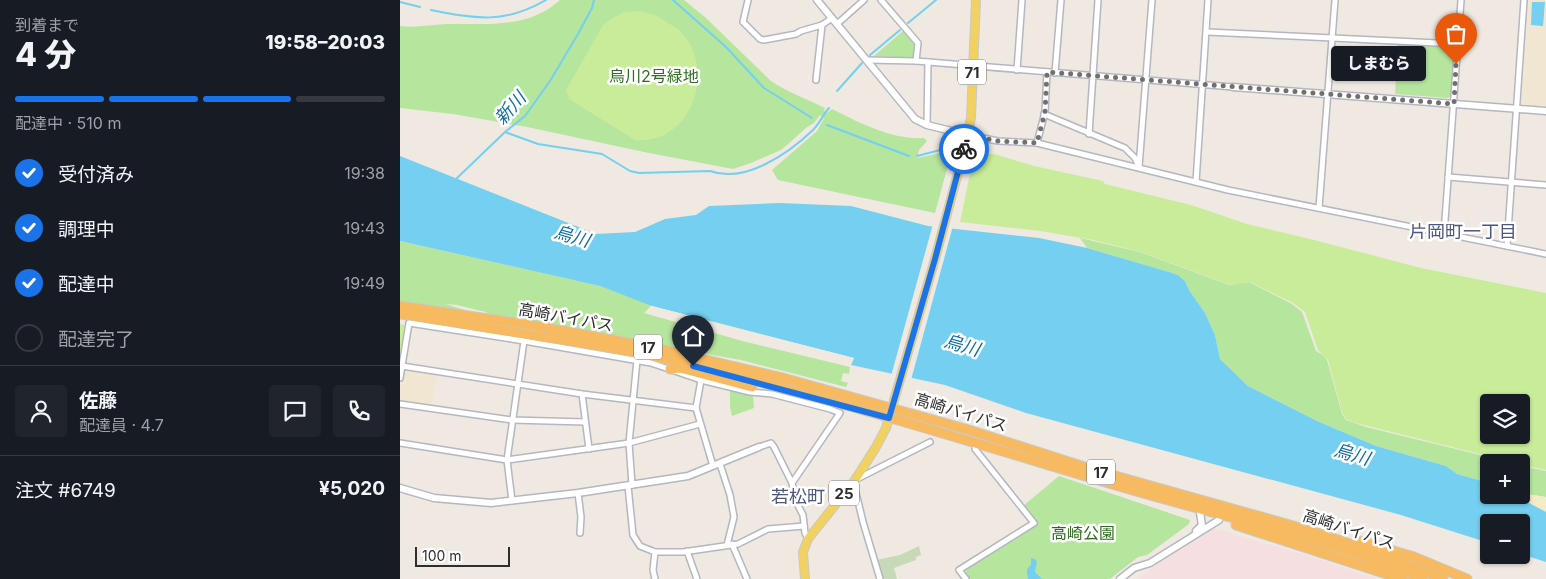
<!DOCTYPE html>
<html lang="ja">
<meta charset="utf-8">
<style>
:root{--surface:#171b24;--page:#20242c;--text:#f1f3f6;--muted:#9ea1a6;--line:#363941;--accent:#1a73e8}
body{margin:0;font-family:Inter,"Noto Sans JP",sans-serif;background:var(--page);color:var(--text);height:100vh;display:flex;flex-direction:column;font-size:19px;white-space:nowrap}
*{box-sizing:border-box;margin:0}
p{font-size:16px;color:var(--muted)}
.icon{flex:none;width:28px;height:28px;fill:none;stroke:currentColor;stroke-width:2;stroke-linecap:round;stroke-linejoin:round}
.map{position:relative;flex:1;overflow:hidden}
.side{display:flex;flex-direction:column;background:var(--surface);width:400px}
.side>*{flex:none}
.buttons{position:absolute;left:1080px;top:394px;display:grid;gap:10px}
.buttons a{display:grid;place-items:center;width:50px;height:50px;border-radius:5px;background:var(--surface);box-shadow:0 1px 4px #0004;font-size:25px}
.scale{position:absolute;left:15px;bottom:12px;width:95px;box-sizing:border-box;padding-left:5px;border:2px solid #2e2e2e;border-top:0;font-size:14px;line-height:18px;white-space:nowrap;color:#2e2e2e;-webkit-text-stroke:4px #fff;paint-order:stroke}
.pin{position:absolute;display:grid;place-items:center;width:42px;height:42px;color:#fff;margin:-51px -21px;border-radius:50% 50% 50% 0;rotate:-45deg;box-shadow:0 0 5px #0007}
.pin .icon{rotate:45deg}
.courier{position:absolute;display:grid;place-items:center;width:50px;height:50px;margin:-25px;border:4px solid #1a73e8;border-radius:50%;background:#fff;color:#222;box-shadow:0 1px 6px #0007}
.bubble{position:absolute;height:35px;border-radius:5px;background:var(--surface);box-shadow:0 1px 4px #0004;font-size:16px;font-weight:800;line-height:35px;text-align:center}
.headline em{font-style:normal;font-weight:800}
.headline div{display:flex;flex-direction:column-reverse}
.headline{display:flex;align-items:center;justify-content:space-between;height:85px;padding:0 15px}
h1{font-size:32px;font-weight:800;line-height:38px}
.bar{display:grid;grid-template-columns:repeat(4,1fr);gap:8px 5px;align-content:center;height:60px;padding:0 15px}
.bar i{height:6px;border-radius:4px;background:var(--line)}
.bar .active{background:var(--accent)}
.bar p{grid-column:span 4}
.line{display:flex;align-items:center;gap:12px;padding:0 15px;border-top:1px solid var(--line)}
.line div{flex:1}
.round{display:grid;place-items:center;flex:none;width:52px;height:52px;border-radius:5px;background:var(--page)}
ol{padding:0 15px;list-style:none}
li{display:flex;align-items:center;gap:15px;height:55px}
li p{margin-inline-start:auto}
li .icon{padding:5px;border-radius:50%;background:var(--accent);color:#fff;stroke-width:4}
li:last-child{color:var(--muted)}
li i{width:28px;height:28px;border:2px solid var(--line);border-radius:50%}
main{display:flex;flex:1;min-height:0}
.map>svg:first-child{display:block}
.education{fill:#f0e6d1}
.medical{fill:#f5dfe0}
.green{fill:#b6e59e}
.sand{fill:#f3ecc5}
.cemetery{fill:#c8d9b8}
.pitch{fill:#c9ec9a;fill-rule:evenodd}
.water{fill:#75cff0}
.pier{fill:#efe9e1}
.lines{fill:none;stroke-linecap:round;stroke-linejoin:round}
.stream{stroke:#75cff0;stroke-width:2}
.minor-casing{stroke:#b4b7c1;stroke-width:8}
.tertiary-casing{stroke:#b4b7c1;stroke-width:9}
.primary-casing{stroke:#c9c9c9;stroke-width:10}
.trunk-casing{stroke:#c9c9c9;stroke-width:11}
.minor{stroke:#fff;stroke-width:5}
.tertiary{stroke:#fff;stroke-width:6}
.primary{stroke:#f2d163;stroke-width:8}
.trunk{stroke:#f8ba60;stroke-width:9}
.done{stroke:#726f6d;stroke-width:5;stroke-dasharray:0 9}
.route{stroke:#1a73e8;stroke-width:6}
.labels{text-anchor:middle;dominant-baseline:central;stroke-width:5;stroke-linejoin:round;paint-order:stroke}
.shield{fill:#fff;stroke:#6d6d6d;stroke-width:1}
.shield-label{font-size:15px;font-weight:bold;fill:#2e2e2e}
.park-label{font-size:16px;fill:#2c6e1b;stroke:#fff}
.street-label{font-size:16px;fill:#2e2e2e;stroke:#fff}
.water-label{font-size:18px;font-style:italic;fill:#0d6fa3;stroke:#fff}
.neighbourhood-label{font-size:18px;fill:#4d5680;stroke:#fff}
</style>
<main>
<section class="side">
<div class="headline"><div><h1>4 分</h1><p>到着まで</p></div><em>19:58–20:03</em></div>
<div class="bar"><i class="active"></i><i class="active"></i><i class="active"></i><i></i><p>配達中 · 510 m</p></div>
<ol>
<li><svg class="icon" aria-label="check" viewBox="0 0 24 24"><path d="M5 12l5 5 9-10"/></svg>受付済み<p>19:38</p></li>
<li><svg class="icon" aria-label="check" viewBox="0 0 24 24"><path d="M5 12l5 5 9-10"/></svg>調理中<p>19:43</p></li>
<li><svg class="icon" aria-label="check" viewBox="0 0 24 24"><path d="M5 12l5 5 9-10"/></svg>配達中<p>19:49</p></li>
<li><i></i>配達完了</li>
</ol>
<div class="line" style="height:90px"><a class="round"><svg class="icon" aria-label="person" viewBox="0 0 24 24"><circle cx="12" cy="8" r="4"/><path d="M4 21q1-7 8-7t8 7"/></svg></a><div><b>佐藤</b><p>配達員 · 4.7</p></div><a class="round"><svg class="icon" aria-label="chat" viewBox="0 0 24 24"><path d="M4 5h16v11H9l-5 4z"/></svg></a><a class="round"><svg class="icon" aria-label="phone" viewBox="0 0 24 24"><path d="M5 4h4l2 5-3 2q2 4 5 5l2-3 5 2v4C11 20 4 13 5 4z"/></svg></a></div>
<div class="line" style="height:65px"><div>注文 #6749</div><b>¥5,020</b></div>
</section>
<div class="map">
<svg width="1146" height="579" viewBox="0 0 1146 579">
<rect width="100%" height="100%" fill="#efe9e1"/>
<g class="education">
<polygon points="1129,0 1146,0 1146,106 1123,104 1121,102"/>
<polygon points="6,369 37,373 31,406 0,400 0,389 4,370"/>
</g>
<polygon class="medical" points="813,528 902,554 978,579 739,579 755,566"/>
<g class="green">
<path d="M160,0H284L306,18L371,81C387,92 407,99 425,108L424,110L427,113L432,109C460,123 492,140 524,138L527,141L519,150L517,158L545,152L551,154L535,213L378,180L372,170L417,131L424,118L420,115L414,123L407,127L387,145L381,150L351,163L333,169L249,153L127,127L53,114L0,108V26C15,28 31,25 46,24C86,23 127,30 160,0Z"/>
<polygon points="503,31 514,44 513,58 474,56"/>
<polygon points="998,43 1053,46 1055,48 1051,96 1048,98 995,94"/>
<polygon points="680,238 740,252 829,285 849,282 892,304 902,312 916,351 923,355 927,360 942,414 946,420 966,427 1109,462 1089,462 1089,483 1057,474 1046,466 976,446 917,421 848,386 820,359 815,335 805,313 789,290 785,281 778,275 769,272 687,248"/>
<polygon points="0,241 200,286 252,305 244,313 346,342 450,367 449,374 443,373 441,381 448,383 446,387 341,360 96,317 83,311 81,311 57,305 45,304 75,313 0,303"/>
<polygon points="330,390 353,395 354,408 332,416 330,407"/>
<polygon points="1121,466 1146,471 1146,497 1121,493"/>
<polygon points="659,476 790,520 789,524 747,555 738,557 710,579 569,579 565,574 566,569 637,524 623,506"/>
</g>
<polygon class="sand" points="1121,493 1146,497 1146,512 1114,495 1121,495"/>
<polygon class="cemetery" points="519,546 521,555 516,557 516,560 494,568 497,579 481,579 476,560 500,555"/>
<g class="pitch">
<path d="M237,11C249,12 258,16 268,23C272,26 278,28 281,32C317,70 292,145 235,140L169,99L166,90L203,25L214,17L225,12Z"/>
<path d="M574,154H594L634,166L703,181L705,184L791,205L847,224L914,240L1021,268L1146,293V470L1121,465V462H1112L952,422L946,419L942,412L928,360L918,350L905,312L893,303L850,282L830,285L741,252L693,240L640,231L560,222ZM1089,402H1121V435H1089Z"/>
<polygon points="0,324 4,325 6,328 0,361"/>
</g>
<g class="water">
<polygon points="1132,2 1145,2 1143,26 1131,25"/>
<polygon points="0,156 196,234 235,232 265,219 296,215 309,206 379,203 451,206 528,226 639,238 687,248 769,272 778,275 785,281 789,290 805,313 815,335 820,359 848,386 917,421 976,446 1046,466 1057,474 1089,483 1089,495 1114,495 1146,512 1146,562 1121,554 1121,522 1089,522 1089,543 1001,515 626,413 545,385 451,365 454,358 252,306 200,286 0,241"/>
<path d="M631,558L635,559L637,562L635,572L642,579H628C627,572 625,570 631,565Z"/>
</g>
<g class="pier">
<polygon points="533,224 553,226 511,380 491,376"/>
<polygon points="252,306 354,333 454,358 450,367 449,365 451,360 249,307"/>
</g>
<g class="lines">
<g class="stream">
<polyline points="273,0 326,47 364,88 412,118"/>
<polyline points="0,2 20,7"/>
<path d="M31,10C76,19 105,24 146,0"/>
<polyline points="508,23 536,0"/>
<polyline points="470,55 500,30"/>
<polyline points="437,91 462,63"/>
<polyline points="427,125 509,156"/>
<path d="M105,132L138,144L202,154L230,171L239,173L310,171C345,184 389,153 413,130C419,124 423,115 429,108"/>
<polyline points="517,156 544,149 552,151"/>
<polyline points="55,180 105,132 125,116 150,81 178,34 192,8 194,0"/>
</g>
<g class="minor-casing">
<g id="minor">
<polyline points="348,0 343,22 360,39 364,40 396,34 401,31 422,25"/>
<polyline points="481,0 518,43 516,61"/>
<polyline points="437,24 464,0"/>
<polyline points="807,32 1058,44"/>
<polyline points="467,60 516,61 833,87"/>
<polyline points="617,70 622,0"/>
<polyline points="655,73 661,0"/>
<polyline points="416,80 422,25 432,18"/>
<polyline points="644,114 725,148 735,158 739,167"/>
<polyline points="527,125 528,62"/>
<polyline points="689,134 698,0"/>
<polyline points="568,135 598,141 637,143 828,190 1146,254"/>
<polyline points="637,143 645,112 647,72"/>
<polyline points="739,167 752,0"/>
<polyline points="1048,177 1146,185"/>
<polyline points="796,182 808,0"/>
<polyline points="919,208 935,0"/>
<polyline points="1044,234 1061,0"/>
<polyline points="1107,246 1124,0"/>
<polyline points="2,366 182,394 296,408"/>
<polyline points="0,378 9,323 124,341 251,363 301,380 350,392 372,394 430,409 440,413 392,483"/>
<polyline points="301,380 296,408 313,466"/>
<polyline points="182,394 189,449"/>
<polyline points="0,404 112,420 185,422"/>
<polyline points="0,443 107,460 229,443 300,424"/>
<polyline points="359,447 371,443 374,447 392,483 395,500 403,515 405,533 408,539"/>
<polyline points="320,464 330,495 334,517 327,545"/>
<polyline points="457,479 530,442"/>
<polyline points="452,484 456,493 463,522 480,579"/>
<polyline points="232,485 229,443 237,360"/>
<polyline points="228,486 233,535 240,546 255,552 253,570 255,579"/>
<polyline points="178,493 181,517 180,533"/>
<polyline points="112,501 107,460 124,341"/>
<polyline points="332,544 347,579"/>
<polyline points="287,551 297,579"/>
<polyline points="255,552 283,552 338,544 368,529 404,526"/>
<polyline points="566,579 559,570 634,523 575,449 575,442"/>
</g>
</g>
<g class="tertiary-casing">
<g id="tertiary">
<polyline points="417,0 515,119 527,125 568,135"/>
<polyline points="833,87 1146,111"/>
<polyline points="0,488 34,498 91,503 178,493 288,476 359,447"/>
<polyline points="796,531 802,525 800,513"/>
<polyline points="720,579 734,568 750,563 819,520"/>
</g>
</g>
<g class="primary-casing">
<polyline id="primary" points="405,579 403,552 408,539 455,480 476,447 486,428 535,259 568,135 571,117 576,0"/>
</g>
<g class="trunk-casing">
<g id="trunk">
<polyline points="0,306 130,325 202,338 259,349 383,378 569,430 694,470 911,531 983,555 1043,579"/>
<path d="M0,314C44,321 87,328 131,335C173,342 215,348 257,357C411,391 561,439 712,484C815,515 923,537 1022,579"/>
<polyline points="270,369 280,368 352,387"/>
<polyline points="836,525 1002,579"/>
<polyline points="960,541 1014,557 1067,579"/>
</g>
</g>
<use href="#minor" class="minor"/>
<use href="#tertiary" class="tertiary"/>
<use href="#primary" class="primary"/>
<use href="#trunk" class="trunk"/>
</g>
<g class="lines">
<polyline class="done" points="564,149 568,135 598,141 637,143 645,112 647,72 1054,104 1056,64"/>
<polyline class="route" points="293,366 489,418 535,259 564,149"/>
</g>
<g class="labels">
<g class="shield">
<rect x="558" y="59.5" width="28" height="25" rx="4"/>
<rect x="234" y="334.5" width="28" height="25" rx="4"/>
<rect x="687" y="459.5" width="28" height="25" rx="4"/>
<rect x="429" y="480.5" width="30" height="25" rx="4"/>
</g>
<g class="shield-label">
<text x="572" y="72">71</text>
<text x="248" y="347">17</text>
<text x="701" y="472">17</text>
<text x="444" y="493">25</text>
</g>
<g class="park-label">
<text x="254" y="76">烏川2号緑地</text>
<text x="683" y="533">高崎公園</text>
</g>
<g class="street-label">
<text transform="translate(166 317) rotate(10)">高崎バイパス</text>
<text transform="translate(561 412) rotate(17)">高崎バイパス</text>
<text transform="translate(949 529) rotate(18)">高崎バイパス</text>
</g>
<g class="water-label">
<text transform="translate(110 108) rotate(-49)">新川</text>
<text transform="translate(172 236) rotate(16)">烏川</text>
<text transform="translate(562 345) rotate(16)">烏川</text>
<text transform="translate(952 454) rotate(16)">烏川</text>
</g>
<g class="neighbourhood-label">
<text x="1063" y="231">片岡町一丁目</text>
<text x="398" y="496">若松町</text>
</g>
</g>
</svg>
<div class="buttons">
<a><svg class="icon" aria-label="layers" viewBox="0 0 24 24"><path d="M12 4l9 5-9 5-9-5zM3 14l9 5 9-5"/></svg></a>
<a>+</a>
<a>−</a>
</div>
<div class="scale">100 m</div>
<div class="pin" style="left:1056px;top:64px;background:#ea580c"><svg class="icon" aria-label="bag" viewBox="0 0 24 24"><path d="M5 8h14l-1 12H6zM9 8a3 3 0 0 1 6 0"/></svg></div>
<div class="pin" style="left:293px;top:366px;background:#1f2937"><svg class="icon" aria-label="home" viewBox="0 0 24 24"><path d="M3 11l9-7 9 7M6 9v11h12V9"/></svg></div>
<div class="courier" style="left:564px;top:149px"><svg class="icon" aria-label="bike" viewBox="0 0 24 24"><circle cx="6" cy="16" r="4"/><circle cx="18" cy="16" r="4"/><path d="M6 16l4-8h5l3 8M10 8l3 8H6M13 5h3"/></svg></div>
<div class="bubble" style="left:931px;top:46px;width:95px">しまむら</div>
</div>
</main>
